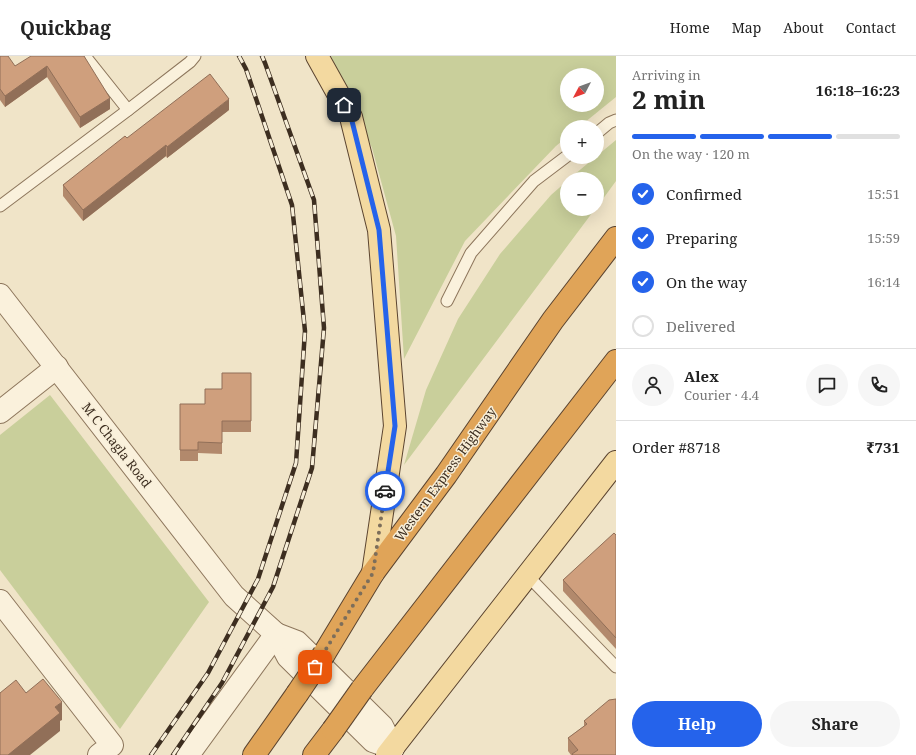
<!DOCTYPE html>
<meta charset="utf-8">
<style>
:root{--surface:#fff;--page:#f6f6f6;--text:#222;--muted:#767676;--line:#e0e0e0;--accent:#2563eb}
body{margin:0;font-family:"Noto Serif",serif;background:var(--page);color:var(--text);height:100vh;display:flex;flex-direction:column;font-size:15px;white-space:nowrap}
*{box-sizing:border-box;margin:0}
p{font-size:13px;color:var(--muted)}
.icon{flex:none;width:22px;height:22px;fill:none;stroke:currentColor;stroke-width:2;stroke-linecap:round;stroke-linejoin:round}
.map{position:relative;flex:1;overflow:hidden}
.drawer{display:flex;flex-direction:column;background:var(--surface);width:300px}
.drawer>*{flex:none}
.needle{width:26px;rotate:229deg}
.fabs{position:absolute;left:560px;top:12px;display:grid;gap:8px}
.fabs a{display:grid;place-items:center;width:44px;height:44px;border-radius:50%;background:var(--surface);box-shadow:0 4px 16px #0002;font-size:20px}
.pin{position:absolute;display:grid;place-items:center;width:34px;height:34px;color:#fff;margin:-17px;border-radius:8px;box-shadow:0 2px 6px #0006}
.courier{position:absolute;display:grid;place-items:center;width:40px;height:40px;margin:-20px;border:3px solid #2563eb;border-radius:50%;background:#fff;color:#222;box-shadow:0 1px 5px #0007}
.headline em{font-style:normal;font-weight:700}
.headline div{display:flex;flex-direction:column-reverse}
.headline{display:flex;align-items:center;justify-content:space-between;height:68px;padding:0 16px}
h1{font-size:26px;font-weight:700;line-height:30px}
.bar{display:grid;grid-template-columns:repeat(4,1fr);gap:6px 4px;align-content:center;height:48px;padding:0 16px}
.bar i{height:5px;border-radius:3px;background:var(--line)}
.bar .current{background:var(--accent)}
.bar p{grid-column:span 4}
.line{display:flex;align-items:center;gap:10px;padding:0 16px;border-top:1px solid var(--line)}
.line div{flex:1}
.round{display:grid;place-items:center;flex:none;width:42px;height:42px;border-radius:21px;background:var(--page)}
ol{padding:0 16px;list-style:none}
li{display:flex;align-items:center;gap:12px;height:44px}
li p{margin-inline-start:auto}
li .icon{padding:4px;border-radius:50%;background:var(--accent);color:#fff;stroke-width:4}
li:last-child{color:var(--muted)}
li i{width:22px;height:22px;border:2px solid var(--line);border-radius:50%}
.cta{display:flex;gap:8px;margin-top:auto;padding:8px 16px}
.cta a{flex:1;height:46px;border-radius:24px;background:var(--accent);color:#fff;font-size:16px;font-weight:700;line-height:46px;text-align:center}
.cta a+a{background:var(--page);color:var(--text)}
header{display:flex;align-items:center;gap:24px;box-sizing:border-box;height:56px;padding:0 20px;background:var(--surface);border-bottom:1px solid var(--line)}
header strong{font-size:19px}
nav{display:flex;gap:22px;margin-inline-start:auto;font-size:14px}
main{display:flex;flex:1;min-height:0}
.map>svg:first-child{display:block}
.green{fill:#c9cf9b;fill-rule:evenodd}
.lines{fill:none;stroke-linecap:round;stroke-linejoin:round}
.service-casing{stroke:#8d765c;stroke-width:13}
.minor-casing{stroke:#8d765c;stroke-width:24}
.primary-casing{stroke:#5b4430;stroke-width:24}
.motorway-casing{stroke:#5b4430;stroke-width:24}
.service{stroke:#faf1dc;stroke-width:11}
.minor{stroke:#faf1dc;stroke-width:22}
.primary{stroke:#f3d9a0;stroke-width:22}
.motorway{stroke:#e0a458;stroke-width:22}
.rail-casing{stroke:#3d2e20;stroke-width:4.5}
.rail{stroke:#f7eed8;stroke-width:3;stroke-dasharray:9;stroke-linecap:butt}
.motorway-bridge-casing{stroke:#5b4430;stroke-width:24;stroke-linecap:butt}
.motorway-bridge{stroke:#e0a458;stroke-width:22}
.wall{fill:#b2896c}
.shaded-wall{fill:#916f58}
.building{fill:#cf9f7d;stroke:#916f58}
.done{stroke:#7c6e5b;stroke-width:4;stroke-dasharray:0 7.2}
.route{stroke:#2563eb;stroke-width:5}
.labels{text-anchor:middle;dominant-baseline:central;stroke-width:3;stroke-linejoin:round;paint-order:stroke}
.street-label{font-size:13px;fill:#3d2e20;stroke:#f7eed8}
</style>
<header>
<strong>Quickbag</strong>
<nav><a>Home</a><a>Map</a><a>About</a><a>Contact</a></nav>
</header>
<main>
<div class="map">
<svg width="616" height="699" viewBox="0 0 616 699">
<rect width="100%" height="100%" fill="#f0e4c8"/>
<g class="green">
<path d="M331,0H616V41L579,71H567V81L556,90L465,185L404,303L396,180L372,92ZM567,19H597V49H567Z"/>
<polygon points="616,84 616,125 597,151 597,123 569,123"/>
<polygon points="567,125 567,153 595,153 404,409 426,334 458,263 500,198 551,139"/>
<polygon points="50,339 209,546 120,673 0,514 0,379"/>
</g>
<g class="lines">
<g class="service-casing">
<g id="service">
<polyline points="85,0 128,54"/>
<polyline points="597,77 609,67 616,64"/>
<polyline points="0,150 128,54 190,6 195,0"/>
<polyline points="447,245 471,197 534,125 567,100"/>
<polyline points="527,519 616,611"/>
</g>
</g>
<g class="minor-casing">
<g id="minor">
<polyline points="0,239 234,540 276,578 288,601 373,685 393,692"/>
<polyline points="0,356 57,311"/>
<polyline points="0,545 112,689 99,699"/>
<polyline points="276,578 297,586 382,670 393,692"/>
<polyline points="188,699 276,578"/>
</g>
</g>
<g class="primary-casing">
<g id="primary">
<polyline points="317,0 351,61 379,174 395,370 373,517"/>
<polyline points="387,699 616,406"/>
</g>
</g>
<g class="motorway-casing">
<g id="motorway">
<polyline points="324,598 373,517 446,419 553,264 616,182"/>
<polyline points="362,633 616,305"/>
<polyline points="254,699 297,638"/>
<polyline points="314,699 333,674"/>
</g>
</g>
<use href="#service" class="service"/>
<use href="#minor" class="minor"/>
<use href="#primary" class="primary"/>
<use href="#motorway" class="motorway"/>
<g class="rail-casing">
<g id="rail">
<polyline points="151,699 208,617 258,523 296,407 305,275 292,149 246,13 239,0"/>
<polyline points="173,699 222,627 273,531 312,412 324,272 314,144 265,7 262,0"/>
</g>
</g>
<use href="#rail" class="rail"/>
<g class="motorway-bridge-casing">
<g id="motorway-bridge">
<polyline points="297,638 324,598"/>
<polyline points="333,674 362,633"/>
</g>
</g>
<use href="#motorway-bridge" class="motorway-bridge"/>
</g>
<g class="wall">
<polygon points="0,0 15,10 84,0 110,53 80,72 47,21 5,51 0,44"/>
<polygon points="229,54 167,102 166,100 83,165 63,140 63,129 127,82"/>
<polygon points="251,317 251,376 222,376 222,398 198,397 198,405 180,405 180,348 205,348 222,333"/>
<polygon points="616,479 616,593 563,535 563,524"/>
<polygon points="584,665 616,699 571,699 568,695 568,682 584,670"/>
</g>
<g class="shaded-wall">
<polygon points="47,10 47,21 5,51 5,40"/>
<polygon points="110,42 110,53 80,72 80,61"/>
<polygon points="229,43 229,54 167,102 167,91"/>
<polygon points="166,89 166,100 83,165 83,154"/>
<polygon points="62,646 62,664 60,665 60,675 30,699 8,699 55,651"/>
</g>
<g class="building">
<polygon points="0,0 8,0 15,10 31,0 84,0 110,42 80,61 47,10 5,40 0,33"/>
<polygon points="210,18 229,43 167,91 166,89 83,154 63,129 125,80 127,82"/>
<polygon points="222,317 251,317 251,365 222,365 222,387 198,386 198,394 180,394 180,348 205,348 205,333 222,333"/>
<polygon points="614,477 616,479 616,582 563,524"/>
<polygon points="43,623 62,646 55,651 60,657 8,699 0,699 0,637 16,624 26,637"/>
<polygon points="616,643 616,699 573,699 572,698 578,694 568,682 587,668 584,665 609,644"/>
</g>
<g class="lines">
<polyline class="done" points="315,611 373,517 385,435"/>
<polyline class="route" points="344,49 351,61 379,174 395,370 385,435"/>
</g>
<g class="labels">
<g class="street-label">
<text transform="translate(117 389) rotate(52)">M C Chagla Road</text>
<text transform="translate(445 418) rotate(-54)">Western Express Highway</text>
</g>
</g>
</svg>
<div class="fabs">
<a><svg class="needle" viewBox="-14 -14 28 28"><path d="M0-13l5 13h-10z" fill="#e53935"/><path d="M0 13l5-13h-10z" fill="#767676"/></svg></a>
<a>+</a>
<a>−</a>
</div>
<div class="pin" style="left:315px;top:611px;background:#ea580c"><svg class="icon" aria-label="bag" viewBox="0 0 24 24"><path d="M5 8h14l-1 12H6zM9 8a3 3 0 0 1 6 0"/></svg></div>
<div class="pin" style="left:344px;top:49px;background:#1f2937"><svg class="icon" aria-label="home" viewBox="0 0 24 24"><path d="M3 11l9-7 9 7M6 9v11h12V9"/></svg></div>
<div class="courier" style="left:385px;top:435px"><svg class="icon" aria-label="car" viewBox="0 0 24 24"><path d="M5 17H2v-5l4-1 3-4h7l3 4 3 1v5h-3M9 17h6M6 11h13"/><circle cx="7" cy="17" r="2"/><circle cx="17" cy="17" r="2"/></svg></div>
</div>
<section class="drawer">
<div class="headline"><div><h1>2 min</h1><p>Arriving in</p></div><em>16:18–16:23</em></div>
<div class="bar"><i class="current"></i><i class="current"></i><i class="current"></i><i></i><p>On the way · 120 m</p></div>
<ol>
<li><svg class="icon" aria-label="check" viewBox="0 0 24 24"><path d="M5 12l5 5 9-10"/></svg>Confirmed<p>15:51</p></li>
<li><svg class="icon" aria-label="check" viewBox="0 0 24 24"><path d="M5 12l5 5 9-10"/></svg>Preparing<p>15:59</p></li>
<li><svg class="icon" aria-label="check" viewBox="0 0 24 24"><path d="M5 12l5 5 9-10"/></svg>On the way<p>16:14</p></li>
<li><i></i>Delivered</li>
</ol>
<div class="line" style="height:72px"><a class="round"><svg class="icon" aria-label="person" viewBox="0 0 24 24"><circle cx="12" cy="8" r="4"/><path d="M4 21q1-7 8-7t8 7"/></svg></a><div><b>Alex</b><p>Courier · 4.4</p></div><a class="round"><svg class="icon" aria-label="chat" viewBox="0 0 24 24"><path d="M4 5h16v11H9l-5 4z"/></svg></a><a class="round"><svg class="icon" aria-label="phone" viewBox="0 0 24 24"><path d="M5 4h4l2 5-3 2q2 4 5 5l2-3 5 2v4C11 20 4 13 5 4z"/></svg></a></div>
<div class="line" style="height:52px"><div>Order #8718</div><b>₹731</b></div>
<div class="cta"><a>Help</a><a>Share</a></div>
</section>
</main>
